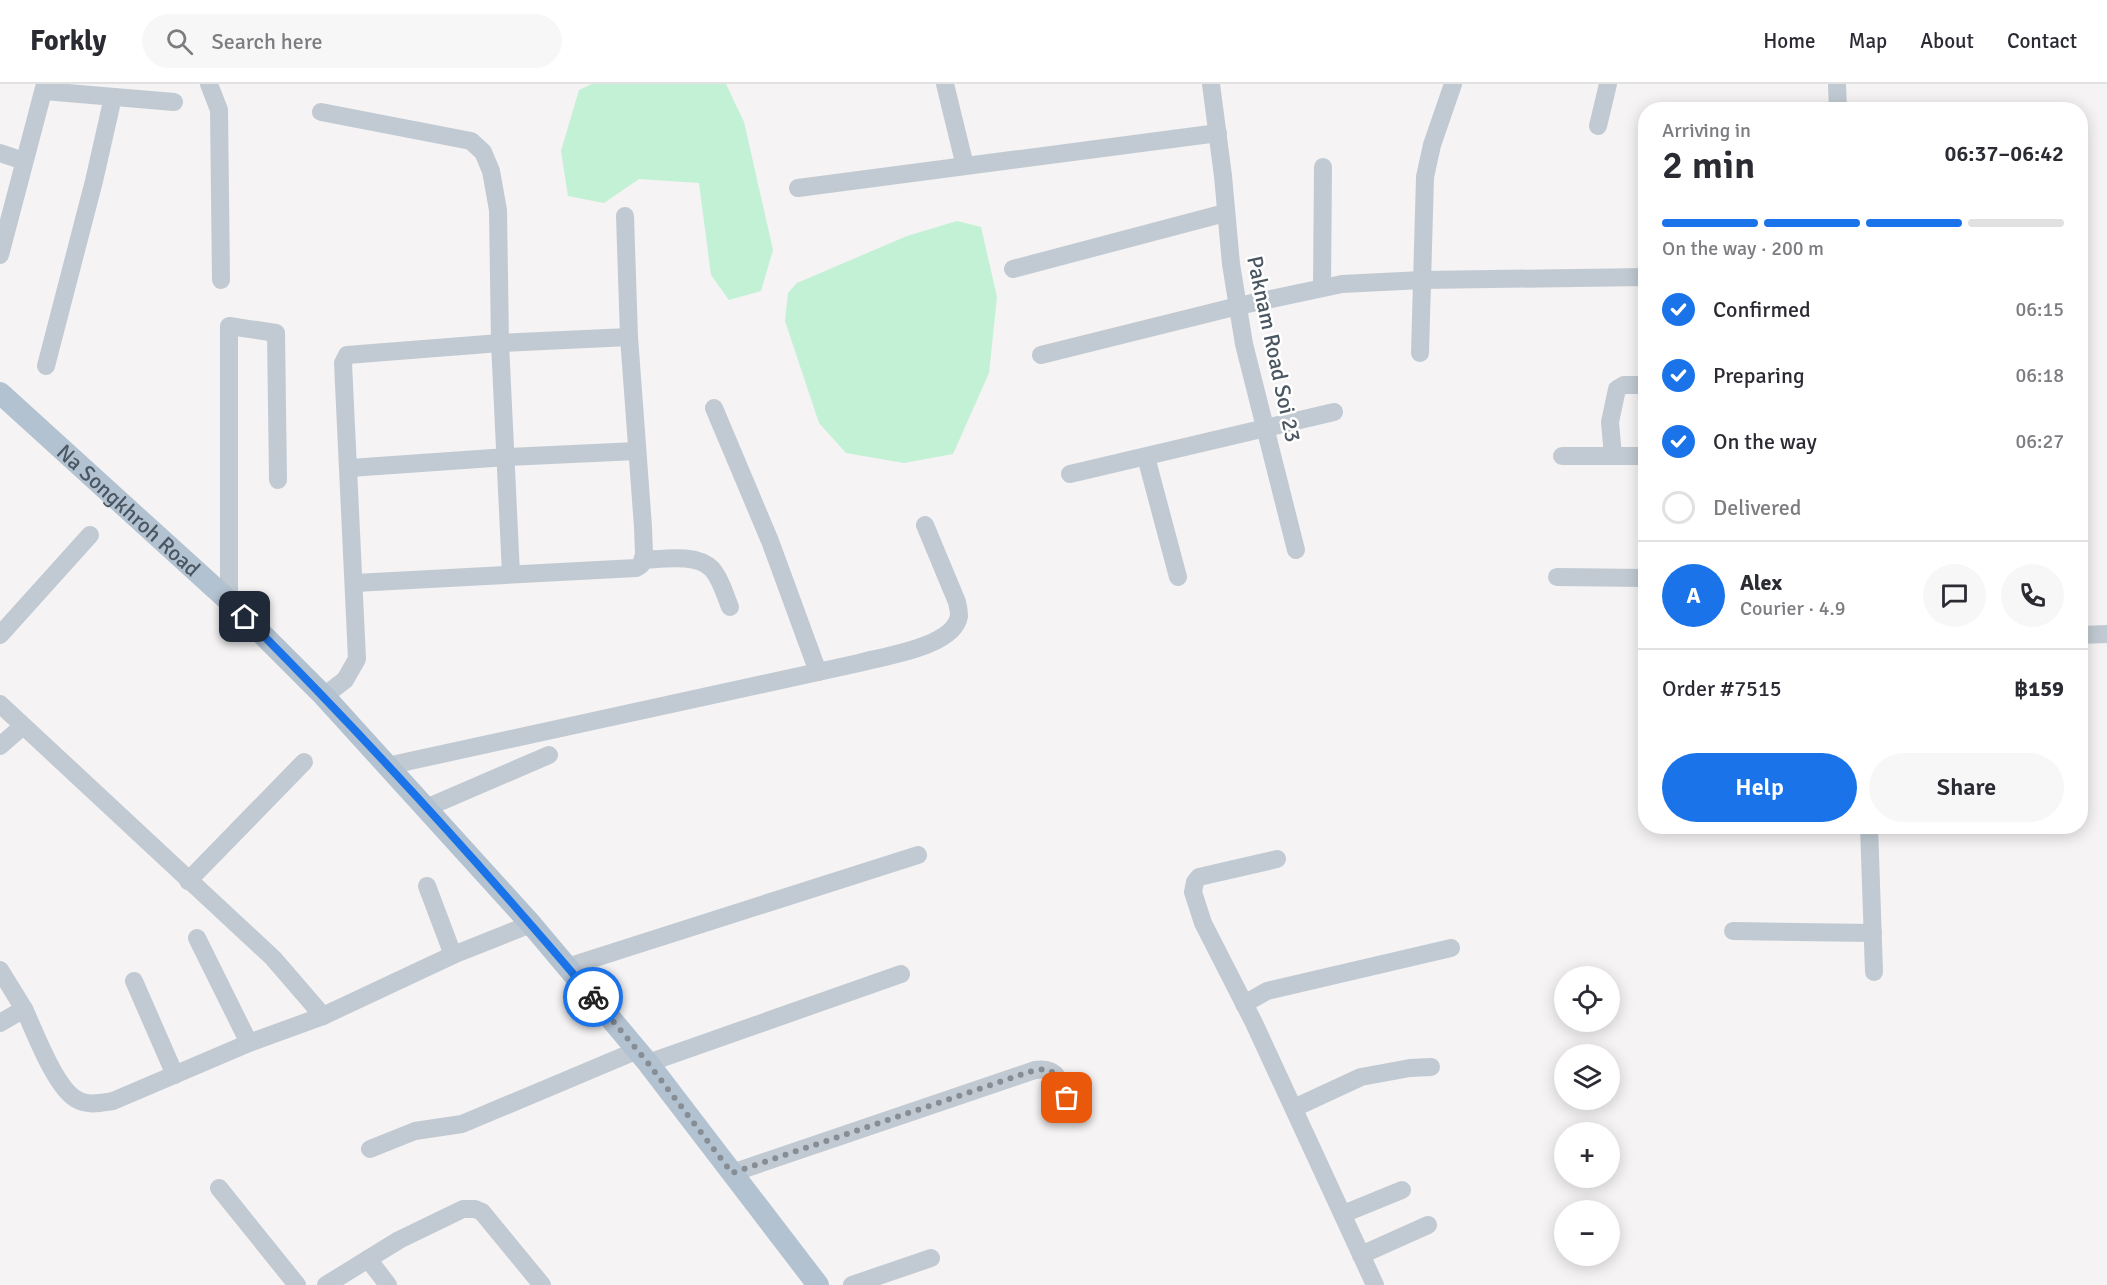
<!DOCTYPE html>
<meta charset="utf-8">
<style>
:root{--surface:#fff;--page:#f7f7f7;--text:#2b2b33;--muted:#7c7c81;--line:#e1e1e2;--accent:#1a73e8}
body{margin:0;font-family:Signika,sans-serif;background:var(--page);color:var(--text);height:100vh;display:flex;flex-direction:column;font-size:22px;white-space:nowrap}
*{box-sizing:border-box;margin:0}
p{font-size:20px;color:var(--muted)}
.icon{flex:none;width:33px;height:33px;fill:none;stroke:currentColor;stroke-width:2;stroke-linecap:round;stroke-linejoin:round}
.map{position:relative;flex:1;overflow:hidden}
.details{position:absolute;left:1638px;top:18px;width:450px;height:732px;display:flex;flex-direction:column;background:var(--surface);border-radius:24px;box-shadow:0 3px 15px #0003}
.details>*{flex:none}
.tools{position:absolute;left:1554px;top:882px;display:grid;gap:12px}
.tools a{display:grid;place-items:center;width:66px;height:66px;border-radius:50%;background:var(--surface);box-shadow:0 3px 15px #0003;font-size:30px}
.pin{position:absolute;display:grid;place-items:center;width:51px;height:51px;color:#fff;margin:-26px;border-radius:12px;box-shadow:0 3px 9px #0006}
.courier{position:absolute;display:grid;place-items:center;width:60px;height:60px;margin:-30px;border:4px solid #1a73e8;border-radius:50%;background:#fff;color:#222;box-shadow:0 2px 8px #0007}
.summary em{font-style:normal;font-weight:600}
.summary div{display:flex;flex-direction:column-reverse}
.summary{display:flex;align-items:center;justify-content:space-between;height:102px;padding:0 24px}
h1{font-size:39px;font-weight:600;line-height:45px}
.bar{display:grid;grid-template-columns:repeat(4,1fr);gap:9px 6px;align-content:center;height:72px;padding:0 24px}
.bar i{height:8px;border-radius:4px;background:var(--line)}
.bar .active{background:var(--accent)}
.bar p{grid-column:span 4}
.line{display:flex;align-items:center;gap:15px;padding:0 24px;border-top:2px solid var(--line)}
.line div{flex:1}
.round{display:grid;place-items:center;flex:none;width:63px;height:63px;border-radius:32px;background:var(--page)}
ol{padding:0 24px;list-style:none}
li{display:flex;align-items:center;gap:18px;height:66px}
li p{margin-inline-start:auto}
li .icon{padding:6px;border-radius:50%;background:var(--accent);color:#fff;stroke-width:4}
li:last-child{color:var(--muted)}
li i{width:33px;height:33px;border:3px solid var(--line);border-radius:50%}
.button{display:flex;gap:12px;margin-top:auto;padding:12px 24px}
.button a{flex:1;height:69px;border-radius:36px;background:var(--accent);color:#fff;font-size:24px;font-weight:600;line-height:69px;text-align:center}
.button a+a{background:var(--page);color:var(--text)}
header{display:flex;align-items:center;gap:36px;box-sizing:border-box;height:84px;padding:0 30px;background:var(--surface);border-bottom:2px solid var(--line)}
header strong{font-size:28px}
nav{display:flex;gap:33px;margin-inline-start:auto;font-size:21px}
.search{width:420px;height:54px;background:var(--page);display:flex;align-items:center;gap:15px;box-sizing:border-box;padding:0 21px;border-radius:33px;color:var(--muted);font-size:22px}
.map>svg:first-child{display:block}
.green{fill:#c3f1d5}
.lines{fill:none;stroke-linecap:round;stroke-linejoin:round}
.minor{stroke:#c1cad2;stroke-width:18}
.major{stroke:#b3c2d1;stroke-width:22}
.done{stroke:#868d94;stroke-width:6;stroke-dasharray:0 10.8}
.route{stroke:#1a73e8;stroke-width:8}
.labels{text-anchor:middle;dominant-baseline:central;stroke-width:5;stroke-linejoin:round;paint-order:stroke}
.street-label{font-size:22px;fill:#4a5661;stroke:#fff}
</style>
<header>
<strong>Forkly</strong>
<div class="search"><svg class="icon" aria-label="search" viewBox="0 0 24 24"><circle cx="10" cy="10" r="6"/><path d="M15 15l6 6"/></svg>Search here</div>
<nav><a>Home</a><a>Map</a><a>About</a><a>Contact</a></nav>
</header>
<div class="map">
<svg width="2107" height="1201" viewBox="0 0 2107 1201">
<rect width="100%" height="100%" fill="#f5f3f3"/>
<g class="green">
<polygon points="592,0 726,0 744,38 773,166 761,207 729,216 711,191 699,99 639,95 604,119 568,112 561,67 579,6"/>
<polygon points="957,137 981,143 997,213 989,289 953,370 904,379 846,369 819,339 785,237 788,209 797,199 907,152"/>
</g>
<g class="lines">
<g class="minor">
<polyline points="209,0 219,26 221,196"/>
<polyline points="945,0 965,82"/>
<polyline points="1211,0 1223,92 1231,180 1244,260 1296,466"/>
<polyline points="1837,0 1838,26"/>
<polyline points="44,7 174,18"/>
<polyline points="321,28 471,57 483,68 491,87 498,126 500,259 511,490"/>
<polyline points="1598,42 1608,0"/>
<polyline points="0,69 24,77"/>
<polyline points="798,104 1218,49"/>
<polyline points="0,171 45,0"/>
<polyline points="1013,185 1225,129"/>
<polyline points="1322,203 1323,83"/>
<polyline points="1420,269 1425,93 1432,61 1453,0"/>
<polyline points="1041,271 1238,222 1342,200 1422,196 1646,193"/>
<polyline points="46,282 94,97 113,13"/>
<polyline points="714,324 770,457 818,588"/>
<polyline points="1562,372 1646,372"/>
<polyline points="1613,372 1610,338 1617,305 1624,301 1646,301"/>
<polyline points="1146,373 1178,493"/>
<polyline points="350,384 507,373 637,367"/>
<polyline points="1070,390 1334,328"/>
<path d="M643,476C663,475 697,469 712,485C721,495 725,511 730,523"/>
<polyline points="1557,493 1646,494"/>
<polyline points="355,499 636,484 641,481 644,470 643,443 629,253 625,132"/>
<polyline points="229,517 229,242 276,249 278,396"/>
<polyline points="0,551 90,451"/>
<polyline points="2080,551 2107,550"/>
<polyline points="324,612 345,596 357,575 343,279 347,271 500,259 629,253"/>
<polyline points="0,620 273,874 323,932"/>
<polyline points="0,662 23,642"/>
<path d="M387,682L859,579C884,572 954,563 959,532C959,527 958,522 957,518L925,441"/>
<polyline points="426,724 549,671"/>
<polyline points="1869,742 1874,888"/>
<polyline points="1277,775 1199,793 1195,798 1193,808 1203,839 1254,939 1375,1201"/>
<polyline points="188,797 304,678"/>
<polyline points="427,802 453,871"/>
<polyline points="1733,847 1873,849"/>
<polyline points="197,854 249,959"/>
<polyline points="567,883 918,771"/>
<polyline points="0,886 24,925"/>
<polyline points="134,897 175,991"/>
<polyline points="1244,920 1267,907 1451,864"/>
<path d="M0,939L24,925C35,948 55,1003 76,1015C87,1022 100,1019 113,1017L249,959L323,932L453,871L531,840"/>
<polyline points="648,979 901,890"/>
<polyline points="1294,1024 1361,993 1410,984 1431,983"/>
<polyline points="370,1065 415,1047 462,1040 638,966"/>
<path d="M732,1089L1035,986C1058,983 1059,996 1067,1014"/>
<polyline points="219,1104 297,1201"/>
<polyline points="1343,1130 1402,1106"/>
<polyline points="1361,1171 1428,1141"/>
<polyline points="368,1175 388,1201"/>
<polyline points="326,1201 399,1156 463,1125 475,1125 482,1128 542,1201"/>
<polyline points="852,1201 931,1174"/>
</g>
<path class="major" id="s1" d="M0,309L229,517L324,612L531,840L648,979L818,1201"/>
</g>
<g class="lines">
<path class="done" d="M593,913L648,979L732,1089L1035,986C1058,983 1059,996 1067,1014"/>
<path class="route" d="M245,533C366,654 482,782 593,913"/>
</g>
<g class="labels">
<g class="street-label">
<text transform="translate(1274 265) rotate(78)">Paknam Road Soi 23</text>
<text stroke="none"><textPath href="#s1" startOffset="174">Na Songkhroh Road</textPath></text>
</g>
</g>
</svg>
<div class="tools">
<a><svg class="icon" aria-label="locate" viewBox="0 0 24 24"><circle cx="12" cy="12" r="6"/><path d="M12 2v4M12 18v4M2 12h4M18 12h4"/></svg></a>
<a><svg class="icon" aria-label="layers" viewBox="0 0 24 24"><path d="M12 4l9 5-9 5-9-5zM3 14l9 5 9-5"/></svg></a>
<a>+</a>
<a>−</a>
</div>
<div class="pin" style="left:1067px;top:1014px;background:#ea580c"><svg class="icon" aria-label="bag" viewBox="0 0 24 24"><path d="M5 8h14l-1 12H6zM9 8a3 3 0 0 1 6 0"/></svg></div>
<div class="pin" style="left:245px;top:533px;background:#1f2937"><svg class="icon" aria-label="home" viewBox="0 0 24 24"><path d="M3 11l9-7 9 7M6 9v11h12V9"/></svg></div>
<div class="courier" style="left:593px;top:913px"><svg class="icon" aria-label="bike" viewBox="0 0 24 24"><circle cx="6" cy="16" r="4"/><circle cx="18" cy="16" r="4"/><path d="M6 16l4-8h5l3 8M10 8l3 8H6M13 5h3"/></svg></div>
<section class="details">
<div class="summary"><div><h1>2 min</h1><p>Arriving in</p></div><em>06:37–06:42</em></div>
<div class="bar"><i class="active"></i><i class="active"></i><i class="active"></i><i></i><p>On the way · 200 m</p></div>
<ol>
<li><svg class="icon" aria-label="check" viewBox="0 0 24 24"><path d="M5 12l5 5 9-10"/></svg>Confirmed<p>06:15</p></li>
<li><svg class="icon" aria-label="check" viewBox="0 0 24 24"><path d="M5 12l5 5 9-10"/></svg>Preparing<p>06:18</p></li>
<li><svg class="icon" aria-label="check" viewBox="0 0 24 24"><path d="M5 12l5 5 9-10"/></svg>On the way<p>06:27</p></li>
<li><i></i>Delivered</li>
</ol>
<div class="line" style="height:108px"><b class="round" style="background:var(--accent);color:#fff">A</b><div><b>Alex</b><p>Courier · 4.9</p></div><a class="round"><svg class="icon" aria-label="chat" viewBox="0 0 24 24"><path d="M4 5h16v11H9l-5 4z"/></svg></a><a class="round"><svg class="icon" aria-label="phone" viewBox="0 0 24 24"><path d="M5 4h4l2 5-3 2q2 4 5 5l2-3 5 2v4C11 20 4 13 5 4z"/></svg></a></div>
<div class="line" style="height:78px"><div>Order #7515</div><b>฿159</b></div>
<div class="button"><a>Help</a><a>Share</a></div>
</section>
</div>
